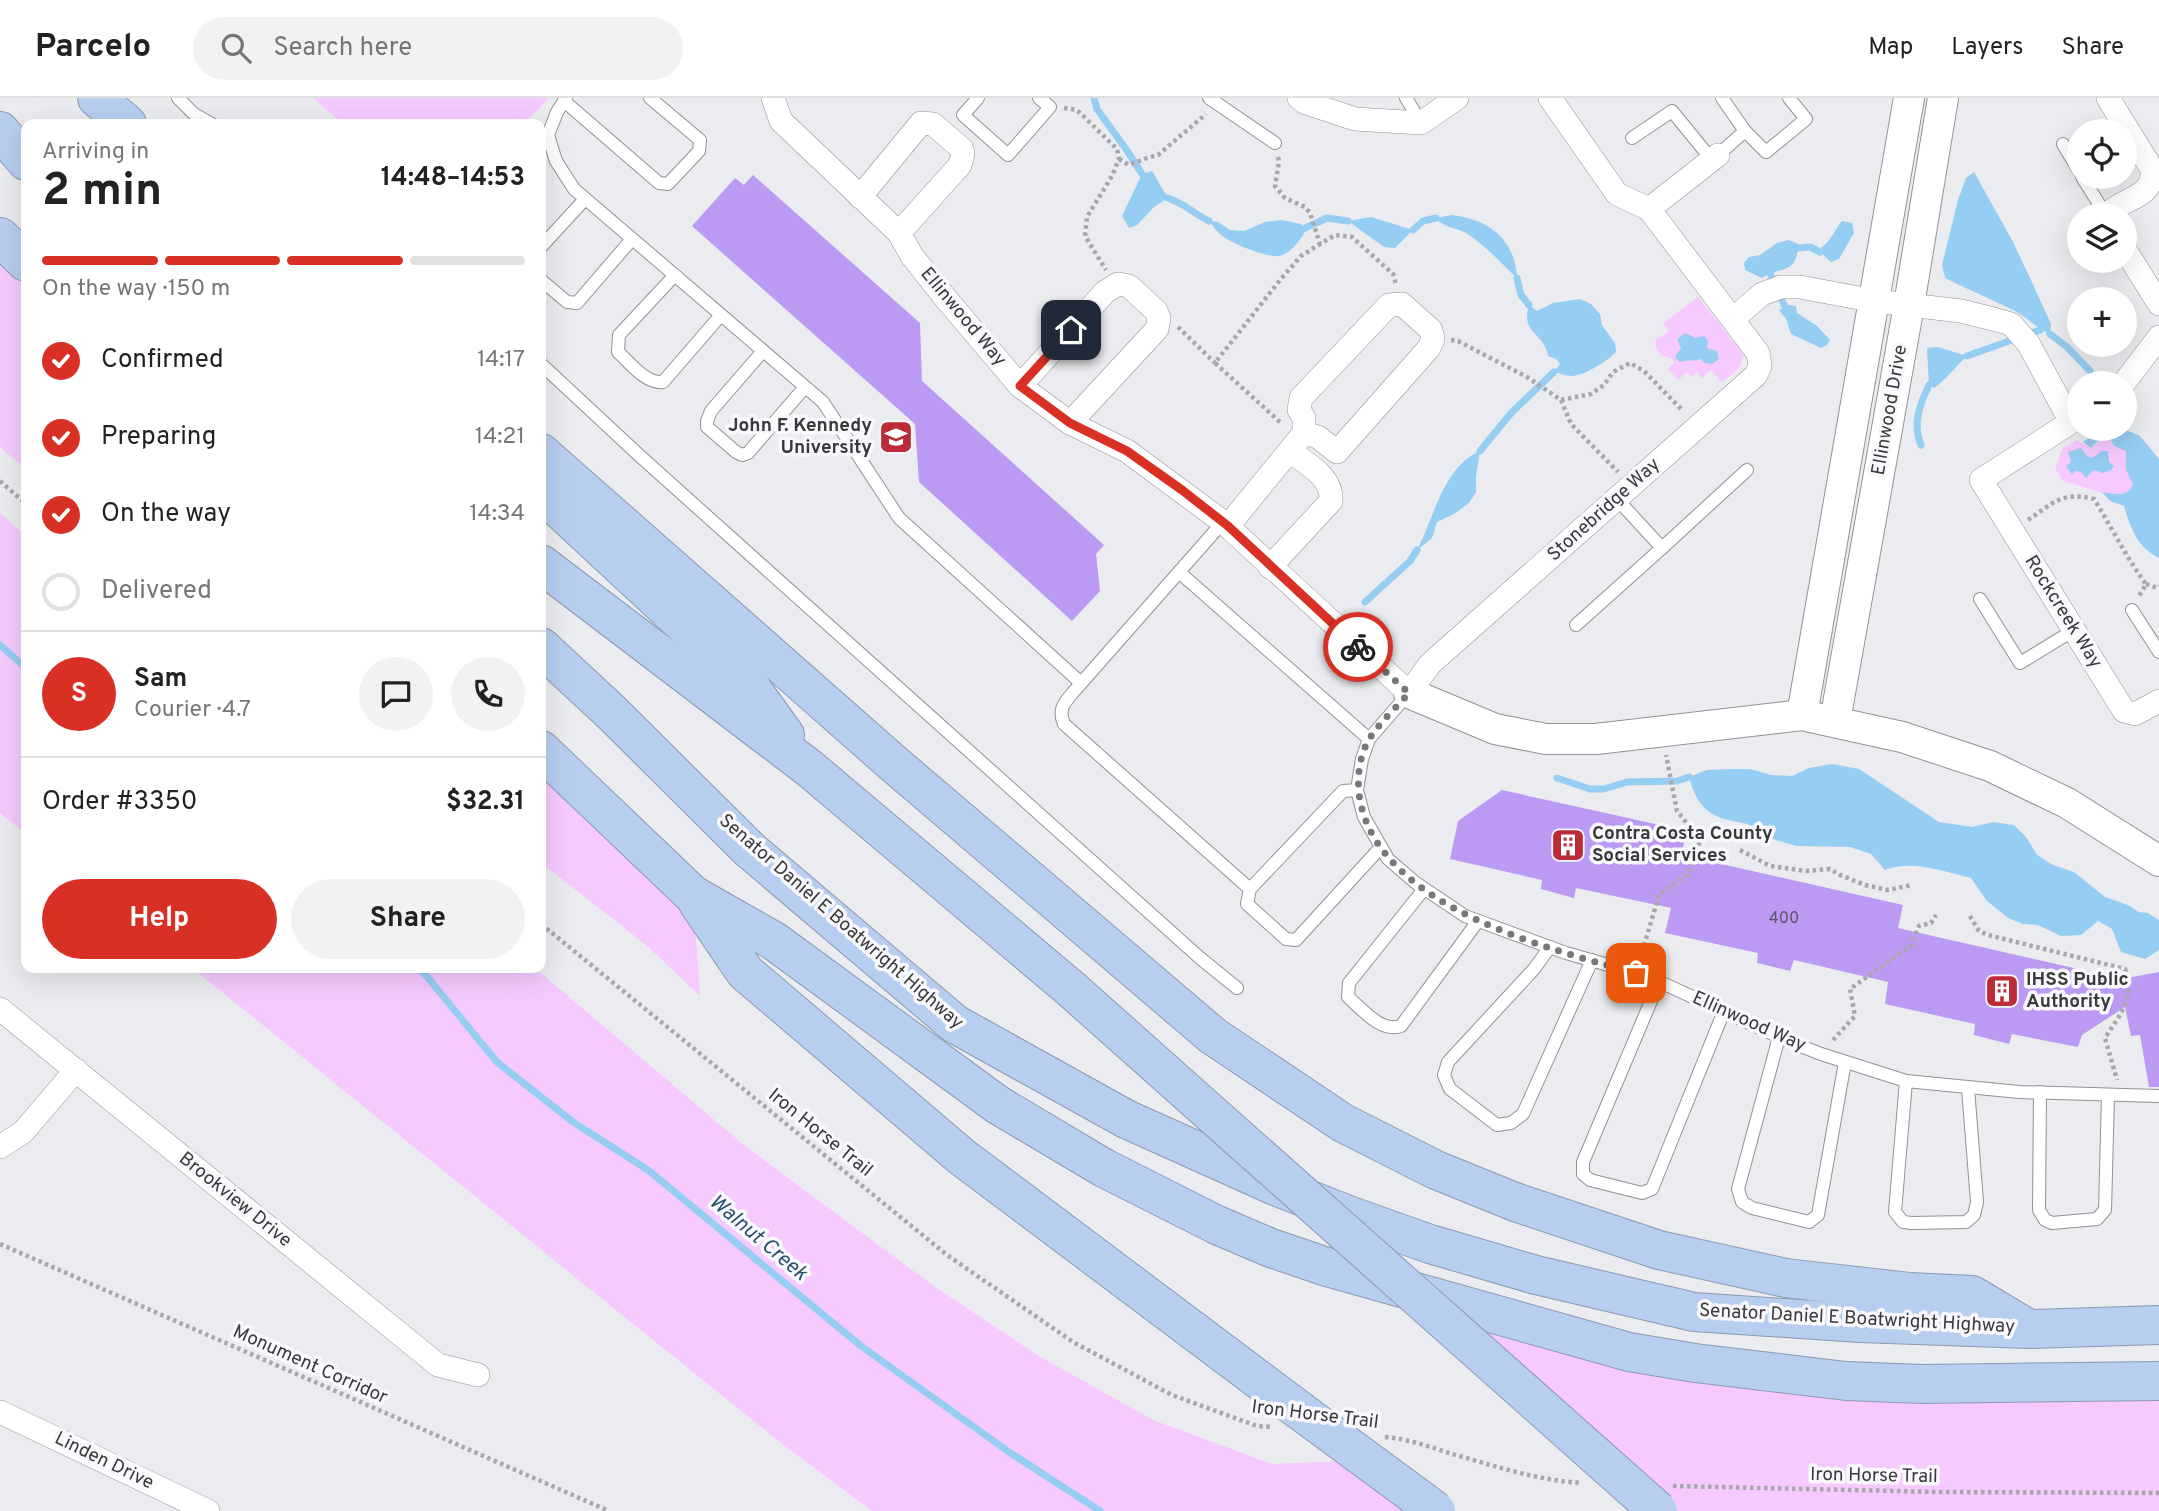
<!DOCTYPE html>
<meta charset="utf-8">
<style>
:root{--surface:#fff;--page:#f2f2f2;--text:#222;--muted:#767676;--line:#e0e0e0;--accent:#d93025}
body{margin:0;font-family:Overpass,sans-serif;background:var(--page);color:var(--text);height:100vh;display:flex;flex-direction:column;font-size:26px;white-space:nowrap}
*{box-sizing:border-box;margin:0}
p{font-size:23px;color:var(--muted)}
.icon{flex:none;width:38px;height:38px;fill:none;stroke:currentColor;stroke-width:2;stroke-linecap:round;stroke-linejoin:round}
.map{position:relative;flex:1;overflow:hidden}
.panel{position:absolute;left:21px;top:21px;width:525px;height:854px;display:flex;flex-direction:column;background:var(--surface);border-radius:14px;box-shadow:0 7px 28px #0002}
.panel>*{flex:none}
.fabs{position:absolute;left:2067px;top:21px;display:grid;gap:14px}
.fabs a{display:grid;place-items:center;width:70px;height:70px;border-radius:50%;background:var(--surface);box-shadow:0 7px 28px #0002;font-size:35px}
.pin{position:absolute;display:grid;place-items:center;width:60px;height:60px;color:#fff;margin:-30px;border-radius:14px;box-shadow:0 4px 10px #0006}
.courier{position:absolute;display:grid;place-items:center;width:70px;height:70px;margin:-35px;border:5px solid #d93025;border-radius:50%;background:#fff;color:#222;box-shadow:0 2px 9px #0007}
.overview em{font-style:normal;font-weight:700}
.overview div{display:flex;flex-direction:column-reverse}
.overview{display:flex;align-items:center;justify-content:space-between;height:119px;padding:0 21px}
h1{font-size:46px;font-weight:700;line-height:52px}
.bar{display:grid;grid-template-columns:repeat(4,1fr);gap:10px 7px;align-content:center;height:84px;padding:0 21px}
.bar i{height:9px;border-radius:5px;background:var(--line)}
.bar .on{background:var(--accent)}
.bar p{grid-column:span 4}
.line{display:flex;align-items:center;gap:18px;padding:0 21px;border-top:2px solid var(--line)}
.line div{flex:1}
.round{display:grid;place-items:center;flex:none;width:74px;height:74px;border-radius:37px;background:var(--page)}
ol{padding:0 21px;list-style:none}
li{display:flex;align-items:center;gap:21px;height:77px}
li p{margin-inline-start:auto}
li .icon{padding:7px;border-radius:50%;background:var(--accent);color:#fff;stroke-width:4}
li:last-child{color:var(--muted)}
li i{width:38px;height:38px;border:4px solid var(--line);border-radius:50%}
.cta{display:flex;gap:14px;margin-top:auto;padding:14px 21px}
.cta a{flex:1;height:80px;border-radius:42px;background:var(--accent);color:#fff;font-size:28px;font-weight:700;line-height:80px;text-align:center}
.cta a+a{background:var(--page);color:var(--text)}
header{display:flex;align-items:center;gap:42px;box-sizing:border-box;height:98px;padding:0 35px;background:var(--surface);border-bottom:2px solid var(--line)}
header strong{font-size:33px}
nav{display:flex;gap:38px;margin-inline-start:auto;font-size:24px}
.search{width:490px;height:63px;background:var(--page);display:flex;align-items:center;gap:18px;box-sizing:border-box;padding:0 24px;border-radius:38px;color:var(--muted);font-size:26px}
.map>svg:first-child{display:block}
.green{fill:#f6caff}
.water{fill:#96cdf2}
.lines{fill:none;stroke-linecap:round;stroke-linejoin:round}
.stream{stroke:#96cdf2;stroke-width:7}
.building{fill:#bb9af3}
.service-casing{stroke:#919295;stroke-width:14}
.minor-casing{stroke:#919295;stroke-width:24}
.tertiary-casing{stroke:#919295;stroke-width:32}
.motorway-casing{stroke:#8c9ab1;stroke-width:40}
.path{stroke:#a8a8ab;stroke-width:4.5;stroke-dasharray:3.5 3.5;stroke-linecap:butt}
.service{stroke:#fff;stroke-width:12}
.minor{stroke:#fff;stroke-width:23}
.tertiary{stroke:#fff;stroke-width:30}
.motorway{stroke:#b8cef0;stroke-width:38}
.motorway-bridge-casing{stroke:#8c9ab1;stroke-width:40;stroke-linecap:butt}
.motorway-bridge{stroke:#b8cef0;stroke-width:38}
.done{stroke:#78787a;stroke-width:7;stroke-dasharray:0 12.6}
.route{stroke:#d93025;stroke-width:9}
.labels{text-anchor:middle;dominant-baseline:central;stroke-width:7;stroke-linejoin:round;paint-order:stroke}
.number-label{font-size:16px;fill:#5a5269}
.street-label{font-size:19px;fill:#3a3a3b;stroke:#f9f9fd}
.poi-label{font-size:19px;font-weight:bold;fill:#3a3a3b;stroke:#f9f9fd;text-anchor:start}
.water-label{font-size:21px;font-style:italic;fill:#28516c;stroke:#f9f9fd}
</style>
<header>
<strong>Parcelo</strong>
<div class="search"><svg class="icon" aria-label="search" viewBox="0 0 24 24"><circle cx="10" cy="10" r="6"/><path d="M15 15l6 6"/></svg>Search here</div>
<nav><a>Map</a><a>Layers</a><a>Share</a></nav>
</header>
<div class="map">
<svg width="2159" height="1413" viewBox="0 0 2159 1413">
<rect width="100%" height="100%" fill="#ebecef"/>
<g class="green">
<polygon points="313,0 549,0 524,26 343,26"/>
<polygon points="0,139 26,164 26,371 0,349"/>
<polygon points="1698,199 1743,256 1741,268 1722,285 1711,272 1702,280 1697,274 1691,279 1687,274 1678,282 1668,271 1675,264 1671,260 1660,257 1655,246 1656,242 1669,233 1663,225"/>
<path d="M2104,339L2109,340L2114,348L2126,353V372L2133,386C2131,391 2127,396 2120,396C2104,398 2078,387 2062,382L2055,370L2063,350L2077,342L2091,350Z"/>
<polygon points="0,415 26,438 26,736 0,715"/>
<polygon points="541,653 693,797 700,898 645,846 541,765"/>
<polygon points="192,870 535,870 744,1047 931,1186 1039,1258 1153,1322 1272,1366 1366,1362 1436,1413 872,1413 782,1346"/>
<polygon points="1443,1203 1629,1254 2159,1283 2159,1413 1658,1413"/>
</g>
<g class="water">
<polygon points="1152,73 1168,100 1154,109 1137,127 1129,130 1122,118 1142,76"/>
<path d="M1974,74L2012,142L2030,180L2051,226L2050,236C2037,231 2029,221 2017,214C1993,202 1969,192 1945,180L1942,167L1958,102L1966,80Z"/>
<path d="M1452,117C1490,122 1515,141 1517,180C1501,165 1485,147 1466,135C1455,129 1443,130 1436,120Z"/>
<polygon points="1371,119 1413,132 1395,150 1384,149 1348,123"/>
<path d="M1282,122L1301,126L1304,136C1297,145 1290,156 1279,158C1268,160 1234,146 1225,140C1218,135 1214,130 1209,123L1218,124L1230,132L1244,133L1265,124Z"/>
<path d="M1842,123L1852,125L1854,135L1839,161L1831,164L1820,154L1822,149C1831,143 1835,131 1842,123Z"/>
<path d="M1789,142L1798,146C1798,176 1782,168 1762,180L1745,172L1744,165L1749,159L1760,157L1777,145Z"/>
<path d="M1580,201L1591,206L1600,216L1602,227L1615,245L1616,254C1608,263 1582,279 1571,278C1565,278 1560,275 1554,274L1560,266L1556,261L1548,258C1544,234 1520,236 1529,207L1537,213L1553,205Z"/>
<polygon points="1789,207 1796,208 1797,215 1817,228 1830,242 1827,247 1821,250 1791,236 1786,221 1779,212"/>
<path d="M1686,235L1695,240L1704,238L1708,243L1707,250L1717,253L1719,261L1712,266L1705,265L1700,261C1693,264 1687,261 1680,264L1675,259L1681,250L1677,241Z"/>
<path d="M1938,249L1967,258C1956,268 1946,282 1934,290L1929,287L1927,250Z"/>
<path d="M2109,331H2124L2140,338L2159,361V460C2137,449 2131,431 2124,408L2110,403L2102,394C2114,396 2128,400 2133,386L2126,372V353L2114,348L2109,339C2100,338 2097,344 2091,350L2083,344L2096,335Z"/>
<polygon points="2081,350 2087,358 2092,360 2102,353 2108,353 2109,364 2114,368 2111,372 2103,375 2094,372 2086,380 2081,374 2076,373 2072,376 2066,368 2071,364 2068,354"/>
<path d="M1480,353L1476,378V394L1469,405L1454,416L1437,424L1432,440L1417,452C1435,418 1443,369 1480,353Z"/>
<path d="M1832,666L1859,671L1939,724L1972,729L1993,724L2014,727L2026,739L2037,757L2053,767L2074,774L2105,799L2128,807L2139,814L2148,815L2159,822V852L2145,861L2121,854L2112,831L2098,823L2081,837L2061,838L2038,827L2023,826L2008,820L1987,803L1971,780C1945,774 1911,761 1885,772L1871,756L1850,749L1796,748L1753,735L1748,726C1714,720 1699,716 1689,679L1707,672L1732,671H1750L1771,677L1792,678L1809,670Z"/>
</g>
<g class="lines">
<g class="stream">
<polyline points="1094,0 1097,11 1128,54 1142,76"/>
<path d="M1168,100C1183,105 1195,116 1209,123"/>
<polyline points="1303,131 1327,120 1348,123"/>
<polyline points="1413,132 1423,123 1436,120"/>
<polyline points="1798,150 1810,149 1820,154"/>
<polyline points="1770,175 1785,209"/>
<polyline points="1517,180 1521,197 1529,207"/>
<polyline points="2050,236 2067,249 2090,273"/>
<polyline points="1967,258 2040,232"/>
<path d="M1921,347C1912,326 1920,306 1929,287"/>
<polyline points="1480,353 1512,314 1554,274"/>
<polyline points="1365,504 1410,463 1417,452"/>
<polyline points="0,547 26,570"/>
<polyline points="1557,680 1590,691 1604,691 1627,684 1677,683 1689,679"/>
<polyline points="416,870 424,875 497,964 573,1024 648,1072 861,1248 1009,1354 1100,1413"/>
</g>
</g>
<g class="building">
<polygon points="753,77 920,225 922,283 1104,447 1096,456 1100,493 1072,523 919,384 915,326 692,128 735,80 744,87"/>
<polygon points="1502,692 1687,733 1681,757 1903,807 1898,830 2122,881 2159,874 2159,989 2149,989 2140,937 2131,938 2125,909 2082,937 2078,949 2012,936 2009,946 1974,937 1975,926 1885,906 1888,884 1794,862 1790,873 1757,865 1758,855 1665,835 1671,810 1576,790 1574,800 1541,791 1542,782 1450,761 1458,723"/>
</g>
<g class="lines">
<g class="service-casing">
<g id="service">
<polyline points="178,0 194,16 212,26"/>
<polyline points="566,0 557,14 548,37 556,63 574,91 823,304 899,420 1081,585"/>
<polyline points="978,0 963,17 1008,57 1050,9 1039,0"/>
<polyline points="1209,0 1275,45"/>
<polyline points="1406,0 1421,25"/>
<polyline points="1722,0 1745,33 1766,54 1806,21 1789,0"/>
<polyline points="564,3 659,85 668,86 699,53 700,42 650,0"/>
<polyline points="1632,40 1672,13 1712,62"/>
<polyline points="2063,46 2079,73"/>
<polyline points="1718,57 1745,33"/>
<polyline points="2082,79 2106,117"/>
<polyline points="541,149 585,101"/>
<path d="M675,177L619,237L618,254C630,265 646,286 663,284L721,217"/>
<polyline points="541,182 567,204 577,205 632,141"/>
<polyline points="763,253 711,313 707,323 707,329 736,354 742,357 748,355 805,289"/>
<polyline points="541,266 641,359 1200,860 1237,890"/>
<path d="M1223,424L1076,591C1066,603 1057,610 1064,626L1250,791"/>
<polyline points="1662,450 1747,372"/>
<polyline points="1179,474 1369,641"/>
<polyline points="1980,501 2020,565 2074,532"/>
<polyline points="2132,512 2159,554"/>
<polyline points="1576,527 1662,450 1617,401"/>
<polyline points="1409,595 1369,641 1362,661 1357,692 1364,719 1388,761 1416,785 1465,818 1566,855 1647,878 1788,943 1821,956 1906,983 2019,994 2159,998"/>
<polyline points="1357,692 1343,693 1250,791 1247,806 1286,841 1296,842 1381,749"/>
<path d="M1424,791L1349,885L1348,899C1362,911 1381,935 1401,928L1478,823"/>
<polyline points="1550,849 1534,871 1448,964 1444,977 1450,991 1497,1027 1511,1025 1523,1016 1592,862"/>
<polyline points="1659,884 1583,1064 1583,1076 1590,1082 1642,1095 1652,1091 1724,913"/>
<polyline points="1779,939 1738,1091 1742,1104 1752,1110 1809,1124 1818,1117 1845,964"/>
<polyline points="1906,983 1895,1114 1903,1124 1912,1125 1966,1124 1974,1117 1977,1104 1968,990"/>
<polyline points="2040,994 2039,1112 2045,1122 2052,1125 2097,1121 2105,1112 2108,997"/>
</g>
</g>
<g class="minor-casing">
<g id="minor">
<polyline points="773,0 781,23 899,135 912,158 947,202 1020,288 1070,325 1127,353 1223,424 1409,595 1430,566 1756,277 1760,268 1758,255 1649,111 1617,96 1550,0"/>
<polyline points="1299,0 1304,4 1355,21 1421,25 1457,0"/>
<path d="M2108,0L2153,73C2152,77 2152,81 2150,85C2143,101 2118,103 2108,117"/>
<polyline points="860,99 921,25 933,26 962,51 963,56 960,67 899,135"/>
<polyline points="1649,111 1718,57"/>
<polyline points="2124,150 2159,206"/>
<polyline points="1733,221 1762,196 1781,189 1800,189 1875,203 1961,213 1997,222 2011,226 2028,245 2071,324"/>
<polyline points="2124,285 2159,239"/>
<polyline points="1020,288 1105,194 1118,186 1129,188 1156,213 1159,220 1157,231 1070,325"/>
<polyline points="2079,319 1981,382 2124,613 2135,616 2159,603"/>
<polyline points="1228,428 1304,335 1304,320 1299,312 1301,300 1389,207 1402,206 1431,232 1433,241 1429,250 1337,354 1318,339 1304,335"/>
<path d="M1270,469L1331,403C1333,379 1307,366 1290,353"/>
<polyline points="0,911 438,1267 478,1277"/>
<polyline points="0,1049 23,1034 76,972"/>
<polyline points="0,1314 208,1413"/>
</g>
</g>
<g class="tertiary-casing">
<g id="tertiary">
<polyline points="1409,595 1495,631 1546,641 1596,641 1802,617 1902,639 1990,668 2067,705 2159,763"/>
<polyline points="1802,617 1909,0"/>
<polyline points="1835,623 1909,207 1943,0"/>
</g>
</g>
<g class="motorway-casing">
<g id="motorway">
<polyline points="97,0 127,26"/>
<polyline points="0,33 26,63"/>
<polyline points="0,139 26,164"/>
<polyline points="541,355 894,666 1213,938 1343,1025 1436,1072 1515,1104 1659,1152 1786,1180 1910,1194 1972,1197 2024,1228"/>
<polyline points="541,394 749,587 785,637"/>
<polyline points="541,466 809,670 1070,890"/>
<polyline points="541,549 611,614 750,752 955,926 1126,1021 1275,1088 1351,1118 1430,1146 1536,1177 1694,1214 1860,1225 2029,1231 2159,1227"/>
<polyline points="541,652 693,797 774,843 998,1007 1104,1070 1217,1127 1271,1150 1327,1169 1629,1254 1695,1265 1846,1283 1922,1286 2159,1283"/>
<polyline points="698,805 745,874 962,1059 1299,1312"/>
</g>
</g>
<g class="path">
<polyline points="1064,10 1077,12 1117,51 1119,61 1112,78 1087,119 1085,138 1106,172"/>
<polyline points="1278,59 1279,64 1275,88 1285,100 1305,109 1310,115 1320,146 1335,137 1352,139 1393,176 1396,186"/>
<polyline points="1119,61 1129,67 1147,60 1158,57 1206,16"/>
<polyline points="1178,229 1215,265"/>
<polyline points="1451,242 1458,243 1527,279 1561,302 1591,296 1604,287 1613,274 1630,265 1644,273 1683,313"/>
<polyline points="1561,302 1571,326 1618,374"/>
<polyline points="1280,324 1215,265 1280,182 1301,158 1320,146"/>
<polyline points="0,383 26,406"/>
<path d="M2028,422C2053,405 2062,393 2094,401C2112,430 2126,459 2146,486L2138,500"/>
<polyline points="2146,486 2157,490 2159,488"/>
<polyline points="1740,752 1770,768 1806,773 1830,771 1840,777 1865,787 1888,792 1912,787"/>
<path d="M1970,818L1979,833L1988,837L2125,871C2137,898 2119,918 2105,940L2117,982"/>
<polyline points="541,826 947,1157 1073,1244 1172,1297 1257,1328 1272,1329"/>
<polyline points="1640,861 1659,797 1686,777 1694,765 1700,742 1677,713 1666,657"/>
<polyline points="1833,942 1855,918 1850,891 1911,847 1919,828 1931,825 1936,817"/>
<polyline points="0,1146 609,1413"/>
<path d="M1385,1339C1407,1341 1428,1348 1449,1355C1491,1367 1536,1382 1581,1385"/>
<polyline points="1673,1388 1941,1394 2159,1395"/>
</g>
<use href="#service" class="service"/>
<use href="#minor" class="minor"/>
<use href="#tertiary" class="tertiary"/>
<use href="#motorway" class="motorway"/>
<g class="motorway-bridge-casing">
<g id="motorway-bridge">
<polyline points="1070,890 1658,1413"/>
<polyline points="1299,1312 1436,1413"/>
</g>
</g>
<use href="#motorway-bridge" class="motorway-bridge"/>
</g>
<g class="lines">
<path class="done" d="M1358,549L1409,595C1396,610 1380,624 1370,640C1358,658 1356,686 1361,707C1385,810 1548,851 1636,875"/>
<polyline class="route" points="1071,232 1020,288 1070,325 1127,353 1182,392 1228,428 1358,549"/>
</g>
<defs>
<g id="university-square" transform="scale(1.75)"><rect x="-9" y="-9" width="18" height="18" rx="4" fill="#bc2c37" stroke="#f9f9fd"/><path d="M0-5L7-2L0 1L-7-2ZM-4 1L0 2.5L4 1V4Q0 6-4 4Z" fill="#fff"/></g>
<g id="building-square" transform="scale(1.75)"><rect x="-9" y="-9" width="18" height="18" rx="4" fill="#bc2c37" stroke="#f9f9fd"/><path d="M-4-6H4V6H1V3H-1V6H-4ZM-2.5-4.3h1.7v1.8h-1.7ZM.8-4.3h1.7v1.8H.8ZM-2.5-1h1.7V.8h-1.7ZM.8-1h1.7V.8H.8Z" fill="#fff"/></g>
</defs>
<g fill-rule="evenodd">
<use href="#university-square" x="896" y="339"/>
<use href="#building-square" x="1568" y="747"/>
<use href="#building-square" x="2002" y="893"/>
</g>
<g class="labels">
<g class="number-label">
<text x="1784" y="821">400</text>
</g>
<g class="street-label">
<text transform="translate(963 219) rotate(50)">Ellinwood Way</text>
<text transform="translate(1890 312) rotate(-80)">Ellinwood Drive</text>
<text transform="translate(1604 412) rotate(-42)">Stonebridge Way</text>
<text transform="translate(2063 514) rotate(58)">Rockcreek Way</text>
<text transform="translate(841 824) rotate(41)">Senator Daniel E Boatwright Highway</text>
<text transform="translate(1749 924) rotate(24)">Ellinwood Way</text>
<text transform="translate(820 1035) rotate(39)">Iron Horse Trail</text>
<text transform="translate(235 1102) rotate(39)">Brookview Drive</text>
<text transform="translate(1857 1221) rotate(3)">Senator Daniel E Boatwright Highway</text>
<text transform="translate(310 1267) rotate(24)">Monument Corridor</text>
<text transform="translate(1315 1317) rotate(7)">Iron Horse Trail</text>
<text transform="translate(104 1363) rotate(26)">Linden Drive</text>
<text transform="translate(1874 1378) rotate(1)">Iron Horse Trail</text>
</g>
<g class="poi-label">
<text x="872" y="328" text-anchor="end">John F. Kennedy<tspan x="872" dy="22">University</tspan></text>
<text x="1592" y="736">Contra Costa County<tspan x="1592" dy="22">Social Services</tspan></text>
<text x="2026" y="882">IHSS Public<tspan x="2026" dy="22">Authority</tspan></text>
</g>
<g class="water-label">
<text transform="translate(758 1140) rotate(40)">Walnut Creek</text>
</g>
</g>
</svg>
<div class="fabs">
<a><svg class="icon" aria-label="locate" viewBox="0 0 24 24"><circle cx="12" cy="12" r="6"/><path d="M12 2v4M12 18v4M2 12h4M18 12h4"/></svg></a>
<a><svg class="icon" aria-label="layers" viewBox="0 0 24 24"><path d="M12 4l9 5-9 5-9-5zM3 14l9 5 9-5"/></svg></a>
<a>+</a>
<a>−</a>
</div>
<div class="pin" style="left:1636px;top:875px;background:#ea580c"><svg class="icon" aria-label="bag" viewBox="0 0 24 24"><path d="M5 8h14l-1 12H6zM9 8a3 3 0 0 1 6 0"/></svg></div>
<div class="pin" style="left:1071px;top:232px;background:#1f2937"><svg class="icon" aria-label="home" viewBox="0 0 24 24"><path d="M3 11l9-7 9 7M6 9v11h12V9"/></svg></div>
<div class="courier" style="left:1358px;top:549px"><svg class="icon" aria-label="bike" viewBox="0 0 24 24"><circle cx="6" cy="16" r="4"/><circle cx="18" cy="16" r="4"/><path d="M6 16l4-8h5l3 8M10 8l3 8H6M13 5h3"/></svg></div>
<section class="panel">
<div class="overview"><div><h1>2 min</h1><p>Arriving in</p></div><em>14:48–14:53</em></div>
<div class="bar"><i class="on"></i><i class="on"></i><i class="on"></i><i></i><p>On the way · 150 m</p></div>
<ol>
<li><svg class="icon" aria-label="check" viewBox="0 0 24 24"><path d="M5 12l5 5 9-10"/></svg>Confirmed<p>14:17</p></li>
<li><svg class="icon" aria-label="check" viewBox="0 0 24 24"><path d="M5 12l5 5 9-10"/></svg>Preparing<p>14:21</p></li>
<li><svg class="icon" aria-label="check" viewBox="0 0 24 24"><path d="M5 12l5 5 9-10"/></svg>On the way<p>14:34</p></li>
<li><i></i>Delivered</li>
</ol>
<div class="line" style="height:126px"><b class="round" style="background:var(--accent);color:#fff">S</b><div><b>Sam</b><p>Courier · 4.7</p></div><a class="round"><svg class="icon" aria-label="chat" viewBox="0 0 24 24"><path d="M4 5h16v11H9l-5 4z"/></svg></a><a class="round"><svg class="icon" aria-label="phone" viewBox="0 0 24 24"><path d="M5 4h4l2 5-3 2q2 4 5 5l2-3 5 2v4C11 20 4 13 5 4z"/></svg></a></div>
<div class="line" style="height:91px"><div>Order #3350</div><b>$32.31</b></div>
<div class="cta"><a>Help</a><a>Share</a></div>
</section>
</div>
